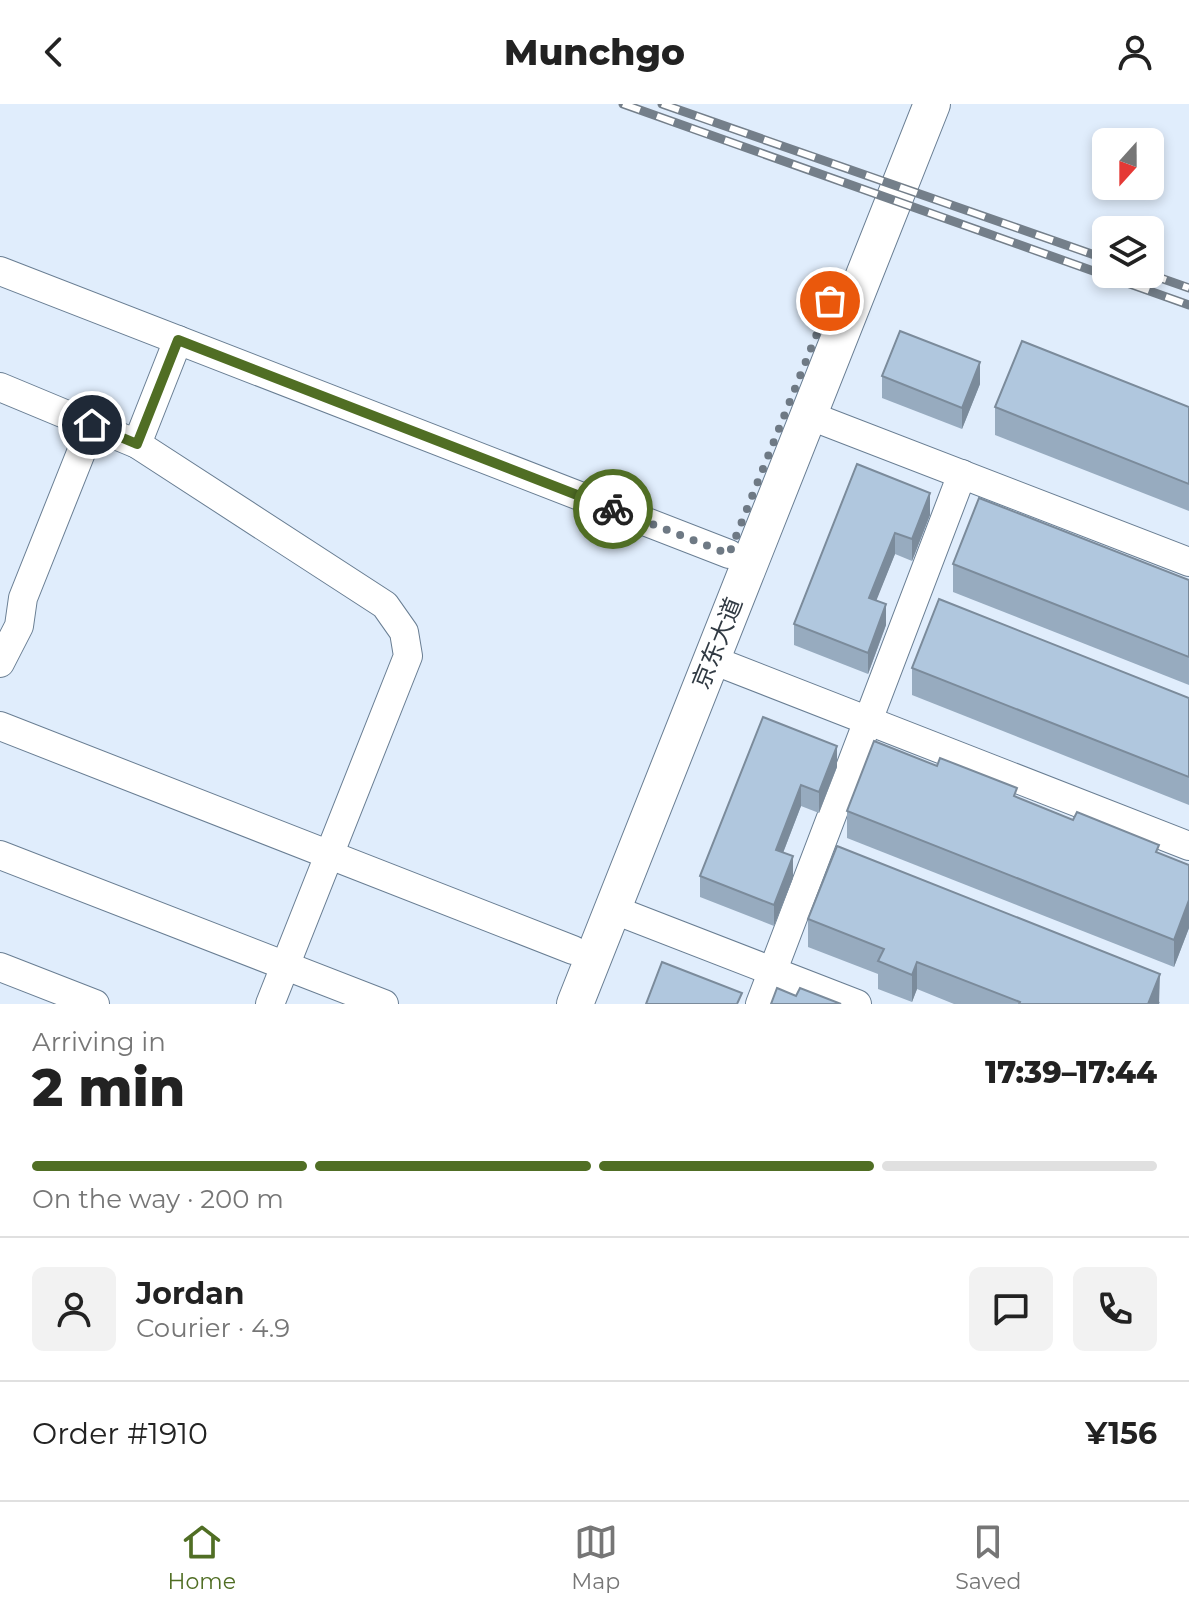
<!DOCTYPE html>
<meta charset="utf-8">
<style>
:root{--surface:#fff;--page:#f2f2f2;--text:#222;--muted:#767676;--line:#e0e0e0;--accent:#506e24}
body{margin:0;font-family:Montserrat,"Noto Sans SC",sans-serif;background:var(--page);color:var(--text);height:100vh;display:flex;flex-direction:column;font-size:30px;white-space:nowrap}
*{box-sizing:border-box;margin:0}
p{font-size:26px;color:var(--muted)}
.icon{flex:none;width:44px;height:44px;fill:none;stroke:currentColor;stroke-width:2;stroke-linecap:round;stroke-linejoin:round}
.map{position:relative;height:900px;overflow:hidden}
.sheet{display:flex;flex-direction:column;background:var(--surface);flex:1}
.sheet>*{flex:none}
.needle{width:52px;rotate:201deg}
.buttons{position:absolute;left:1092px;top:24px;display:grid;gap:16px}
.buttons a{display:grid;place-items:center;width:72px;height:72px;border-radius:12px;background:var(--surface);box-shadow:0 4px 12px #0003;font-size:40px}
.pin{position:absolute;display:grid;place-items:center;width:68px;height:68px;color:#fff;margin:-34px;border:4px solid #fff;border-radius:50%;box-shadow:0 2px 8px #0007}
.courier{position:absolute;display:grid;place-items:center;width:80px;height:80px;margin:-40px;border:6px solid #506e24;border-radius:50%;background:#fff;color:#222;box-shadow:0 2px 10px #0007}
.summary em{font-style:normal;font-weight:800}
.summary div{display:flex;flex-direction:column-reverse}
.summary{display:flex;align-items:center;justify-content:space-between;height:136px;padding:0 32px}
h1{font-size:52px;font-weight:800;line-height:60px}
.bar{display:grid;grid-template-columns:repeat(4,1fr);gap:12px 8px;align-content:center;height:96px;padding:0 32px}
.bar i{height:10px;border-radius:6px;background:var(--line)}
.bar .on{background:var(--accent)}
.bar p{grid-column:span 4}
.line{display:flex;align-items:center;gap:20px;padding:0 32px;border-top:2px solid var(--line)}
.line div{flex:1}
.round{display:grid;place-items:center;flex:none;width:84px;height:84px;border-radius:12px;background:var(--page)}
header{display:flex;justify-content:space-between;align-items:center;height:104px;padding:0 32px;background:var(--surface);font-size:36px;font-weight:800}
.dock{display:flex;justify-content:space-around;align-items:center;height:112px;border-top:2px solid var(--line);background:var(--surface);font-size:22px;color:var(--muted)}
.dock a{display:grid;justify-items:center;gap:4px}
.dock .on{color:var(--accent)}
.map>svg:first-child{display:block}
.lines{fill:none;stroke-linecap:round;stroke-linejoin:round}
.minor-casing{stroke:#697e93;stroke-width:30}
.major-casing{stroke:#697e93;stroke-width:38}
.minor{stroke:#fff;stroke-width:28}
.major{stroke:#fff;stroke-width:36}
.rail-casing{stroke:#747f8a;stroke-width:9}
.rail{stroke:#fff;stroke-width:6;stroke-dasharray:18;stroke-linecap:butt}
.wall{fill:#97abbf}
.shaded-wall{fill:#7b8b9b}
.building{fill:#b0c7de;stroke:#7b8b9b;stroke-width:2}
.done{stroke:#6e7984;stroke-width:8;stroke-dasharray:0 14.4}
.route{stroke:#506e24;stroke-width:10}
.labels{text-anchor:middle;dominant-baseline:central;stroke-width:6;stroke-linejoin:round;paint-order:stroke}
.street-label{font-size:24px;fill:#313a43;stroke:#fff}
</style>
<header><svg class="icon" aria-label="back" viewBox="0 0 24 24"><path d="M15 5l-7 7 7 7"/></svg>Munchgo<svg class="icon" aria-label="person" viewBox="0 0 24 24"><circle cx="12" cy="8" r="4"/><path d="M4 21q1-7 8-7t8 7"/></svg></header>
<div class="map">
<svg width="1189" height="900" viewBox="0 0 1189 900">
<rect width="100%" height="100%" fill="#e0edfc"/>
<g class="lines">
<g class="minor-casing">
<g id="minor">
<polyline points="0,167 729,450"/>
<polyline points="0,283 137,340 385,501 404,528 408,552 270,900"/>
<polyline points="808,311 1189,458"/>
<polyline points="137,340 178,236"/>
<polyline points="710,555 1189,742"/>
<polyline points="0,559 19,522 23,494 92,321"/>
<polyline points="0,622 573,846"/>
<polyline points="0,751 384,900"/>
<polyline points="612,805 857,900"/>
<polyline points="0,863 95,900"/>
<polyline points="760,900 962,370"/>
</g>
</g>
<g class="major-casing">
<polyline id="major" points="575,900 932,0"/>
</g>
<use href="#minor" class="minor"/>
<use href="#major" class="major"/>
<g class="rail-casing">
<g id="rail">
<polyline points="623,0 1189,201"/>
<polyline points="662,0 1106,155"/>
<polyline points="1149,170 1189,184"/>
</g>
</g>
<use href="#rail" class="rail"/>
</g>
<g class="wall">
<polygon points="882,272 980,280 962,325 882,294"/>
<polygon points="995,303 1189,303 1189,407 995,331"/>
<polygon points="857,360 930,411 912,457 895,450 876,496 886,521 868,570 794,541 794,520"/>
<polygon points="953,460 1189,476 1189,581 953,488"/>
<polygon points="912,564 1189,594 1189,701 912,591"/>
<polygon points="763,613 837,663 819,709 801,702 783,749 793,774 774,822 700,793 700,772"/>
<polygon points="1017,694 1189,761 1189,824 1174,863 847,734 847,707"/>
<polygon points="808,815 1160,898 1159,900 954,900 917,885 912,898 878,885 878,870 808,843"/>
</g>
<g class="shaded-wall">
<polygon points="980,258 980,280 962,325 962,304"/>
<polygon points="930,389 930,411 912,457 912,435"/>
<polygon points="895,429 895,450 869,515 869,494"/>
<polygon points="886,500 886,521 868,570 868,549"/>
<polygon points="837,642 837,663 819,709 819,688"/>
<polygon points="801,681 801,702 776,767 776,746"/>
<polygon points="793,752 793,774 774,822 774,801"/>
<polygon points="1189,796 1189,824 1174,863 1174,836"/>
<polygon points="917,858 917,885 912,898 912,871"/>
<polygon points="1160,870 1159,900 1148,900"/>
</g>
<g class="building">
<polygon points="900,227 980,258 962,304 882,272"/>
<polygon points="1022,237 1189,303 1189,380 995,303"/>
<polygon points="857,360 930,389 912,435 895,429 869,494 886,500 868,549 794,520"/>
<polygon points="979,394 1189,476 1189,553 953,460"/>
<polygon points="939,495 1189,594 1189,673 912,564"/>
<polygon points="763,613 837,642 819,688 801,681 776,746 793,752 774,801 700,772"/>
<polygon points="874,637 937,662 940,654 1017,684 1014,692 1073,716 1077,708 1159,741 1156,748 1189,761 1189,796 1174,836 847,707"/>
<polygon points="837,742 1160,870 1148,900 1019,900 1020,898 917,858 912,871 878,857 884,845 808,815"/>
<polygon points="662,858 742,889 737,900 646,900"/>
<polygon points="777,884 796,892 800,884 841,900 771,900"/>
</g>
<g class="lines">
<polyline class="done" points="613,405 729,450 830,197"/>
<polyline class="route" points="92,321 137,340 178,236 613,405"/>
</g>
<g class="labels">
<g class="street-label">
<text transform="translate(717 539) rotate(-68)">京东大道</text>
</g>
</g>
</svg>
<div class="buttons">
<a><svg class="needle" viewBox="-14 -14 28 28"><path d="M0-13l5 13h-10z" fill="#e53935"/><path d="M0 13l5-13h-10z" fill="#767676"/></svg></a>
<a><svg class="icon" aria-label="layers" viewBox="0 0 24 24"><path d="M12 4l9 5-9 5-9-5zM3 14l9 5 9-5"/></svg></a>
</div>
<div class="pin" style="left:830px;top:197px;background:#ea580c"><svg class="icon" aria-label="bag" viewBox="0 0 24 24"><path d="M5 8h14l-1 12H6zM9 8a3 3 0 0 1 6 0"/></svg></div>
<div class="pin" style="left:92px;top:321px;background:#1f2937"><svg class="icon" aria-label="home" viewBox="0 0 24 24"><path d="M3 11l9-7 9 7M6 9v11h12V9"/></svg></div>
<div class="courier" style="left:613px;top:405px"><svg class="icon" aria-label="bike" viewBox="0 0 24 24"><circle cx="6" cy="16" r="4"/><circle cx="18" cy="16" r="4"/><path d="M6 16l4-8h5l3 8M10 8l3 8H6M13 5h3"/></svg></div>
</div>
<section class="sheet">
<div class="summary"><div><h1>2 min</h1><p>Arriving in</p></div><em>17:39–17:44</em></div>
<div class="bar"><i class="on"></i><i class="on"></i><i class="on"></i><i></i><p>On the way · 200 m</p></div>
<div class="line" style="height:144px"><a class="round"><svg class="icon" aria-label="person" viewBox="0 0 24 24"><circle cx="12" cy="8" r="4"/><path d="M4 21q1-7 8-7t8 7"/></svg></a><div><b>Jordan</b><p>Courier · 4.9</p></div><a class="round"><svg class="icon" aria-label="chat" viewBox="0 0 24 24"><path d="M4 5h16v11H9l-5 4z"/></svg></a><a class="round"><svg class="icon" aria-label="phone" viewBox="0 0 24 24"><path d="M5 4h4l2 5-3 2q2 4 5 5l2-3 5 2v4C11 20 4 13 5 4z"/></svg></a></div>
<div class="line" style="height:104px"><div>Order #1910</div><b>¥156</b></div>
</section>
<nav class="dock">
<a class="on"><svg class="icon" aria-label="home" viewBox="0 0 24 24"><path d="M3 11l9-7 9 7M6 9v11h12V9"/></svg>Home</a>
<a><svg class="icon" aria-label="map" viewBox="0 0 24 24"><path d="M3 6l6-2 6 2 6-2v14l-6 2-6-2-6 2zM9 4v14M15 6v14"/></svg>Map</a>
<a><svg class="icon" aria-label="saved" viewBox="0 0 24 24"><path d="M7 4h10v16l-5-4-5 4z"/></svg>Saved</a>
</nav>
